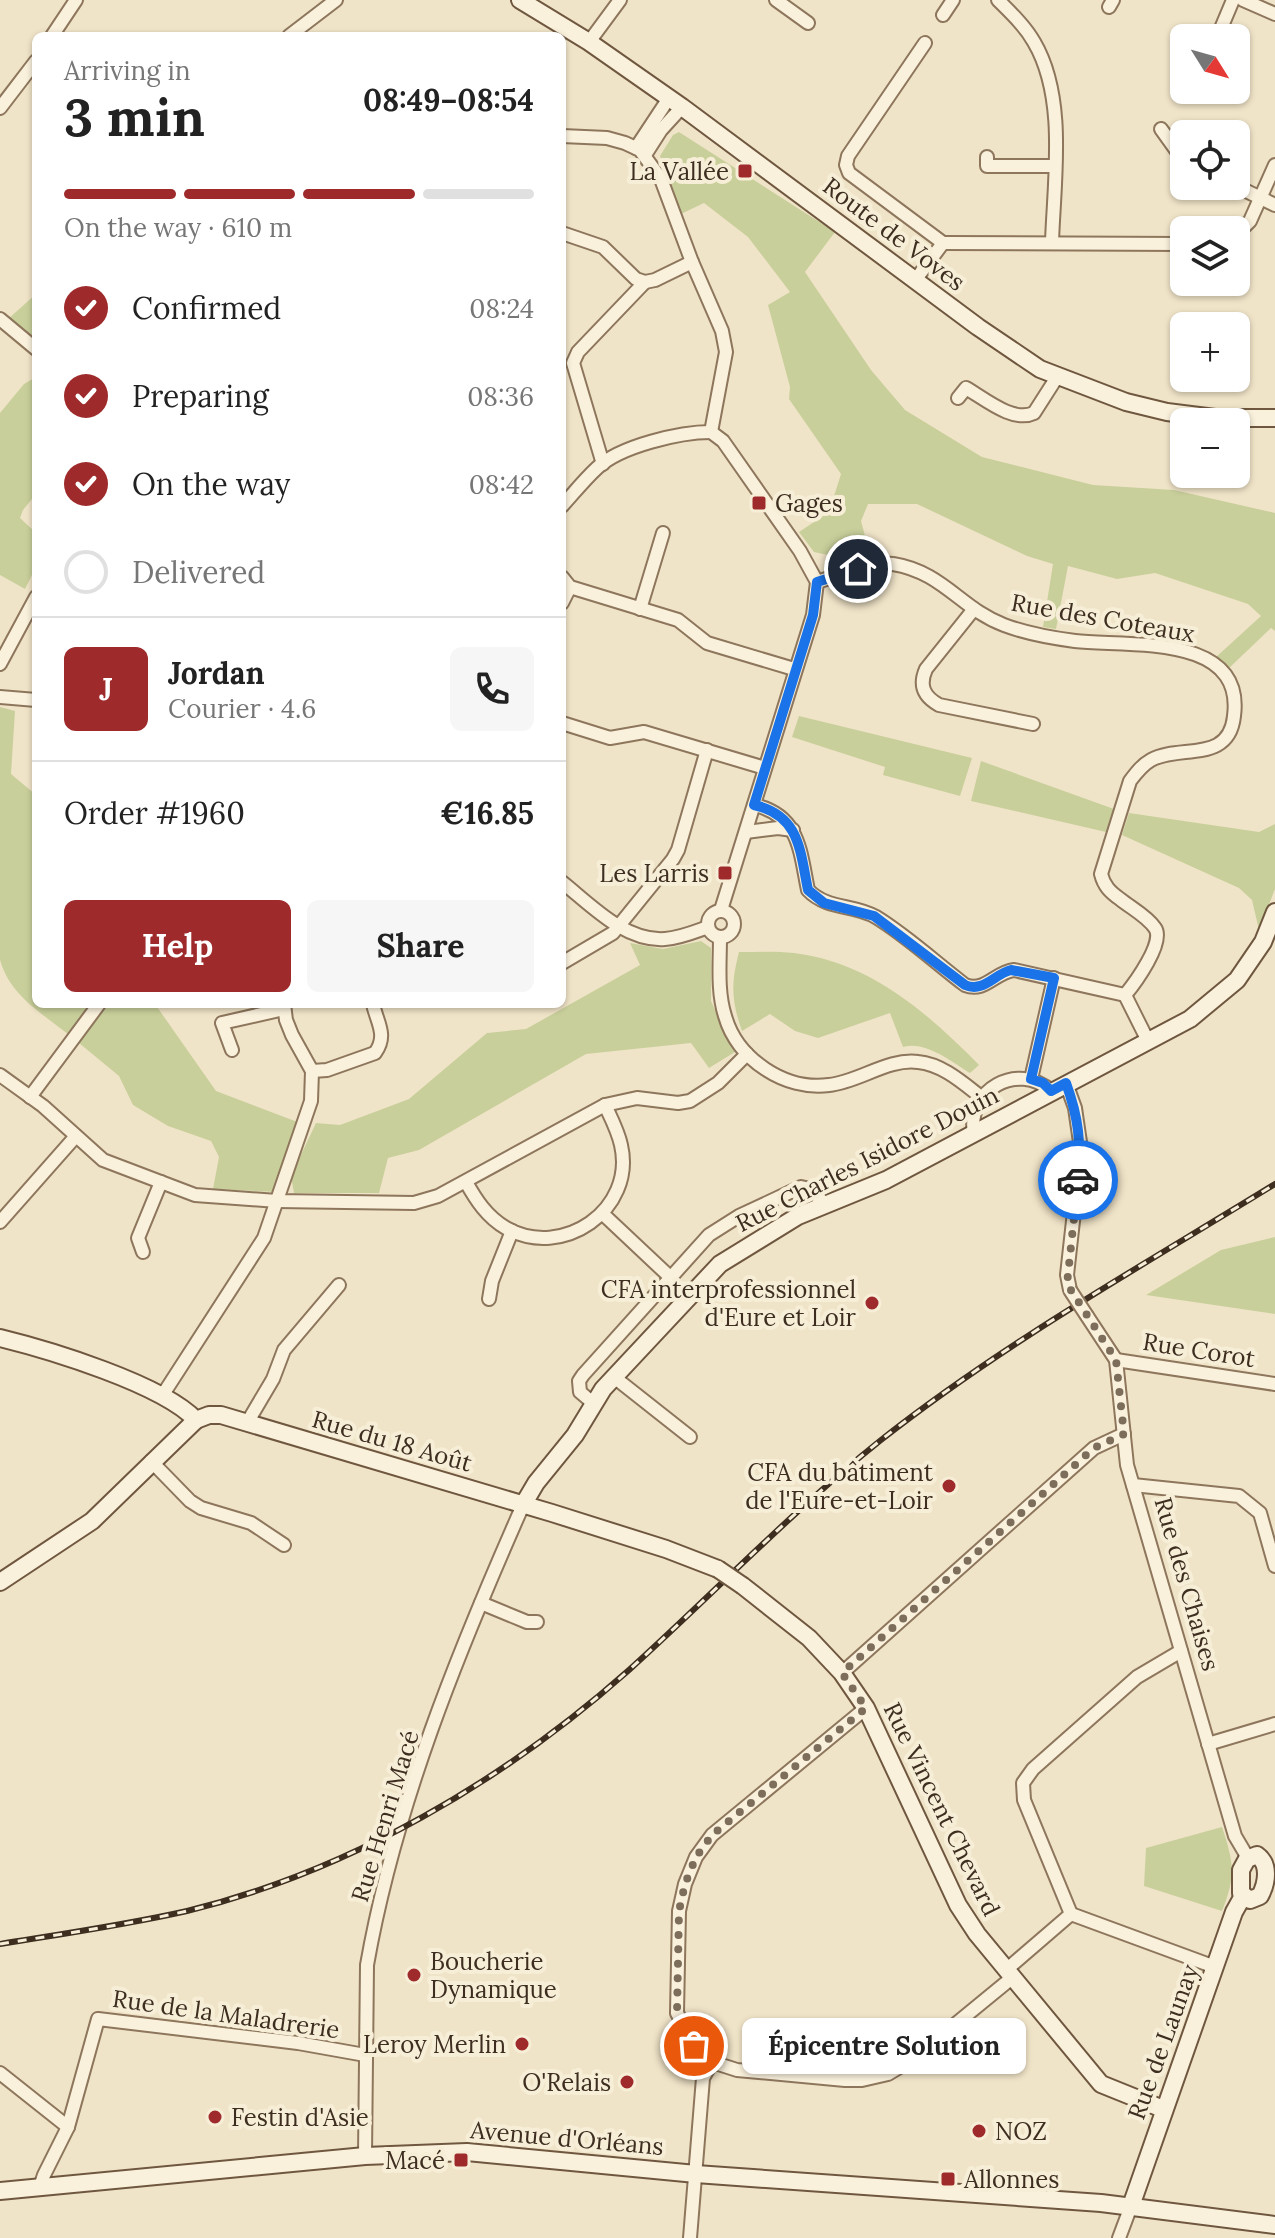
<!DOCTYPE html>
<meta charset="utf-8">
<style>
:root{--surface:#fff;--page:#f6f6f6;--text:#222;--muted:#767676;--line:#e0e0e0;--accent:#9e2a2b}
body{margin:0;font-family:Lora,serif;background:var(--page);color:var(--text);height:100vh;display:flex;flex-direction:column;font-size:30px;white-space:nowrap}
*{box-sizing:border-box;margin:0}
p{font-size:26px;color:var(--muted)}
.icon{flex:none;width:44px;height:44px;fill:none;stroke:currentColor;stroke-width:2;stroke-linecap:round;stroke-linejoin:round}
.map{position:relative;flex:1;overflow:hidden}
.sheet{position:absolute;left:32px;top:32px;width:534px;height:976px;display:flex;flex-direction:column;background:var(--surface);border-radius:12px;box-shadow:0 2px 6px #0004}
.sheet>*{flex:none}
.needle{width:52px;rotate:127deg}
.tools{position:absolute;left:1170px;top:24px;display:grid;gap:16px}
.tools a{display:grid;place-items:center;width:80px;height:80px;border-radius:12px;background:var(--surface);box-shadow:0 2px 6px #0004;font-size:40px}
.pin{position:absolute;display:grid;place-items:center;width:68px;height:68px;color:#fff;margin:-34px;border:4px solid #fff;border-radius:50%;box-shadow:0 2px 8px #0007}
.courier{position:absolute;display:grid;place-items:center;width:80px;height:80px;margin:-40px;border:6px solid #1a73e8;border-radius:50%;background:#fff;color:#222;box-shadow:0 2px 10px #0007}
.bubble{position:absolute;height:56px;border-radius:12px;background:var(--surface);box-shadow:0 2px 6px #0004;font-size:26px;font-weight:700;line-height:56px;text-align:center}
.overview em{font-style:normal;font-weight:700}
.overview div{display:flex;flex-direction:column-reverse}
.overview{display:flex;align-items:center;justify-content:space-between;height:136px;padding:0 32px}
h1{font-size:52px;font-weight:700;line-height:60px}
.bar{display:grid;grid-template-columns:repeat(4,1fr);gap:12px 8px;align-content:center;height:96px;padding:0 32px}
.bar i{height:10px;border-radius:6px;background:var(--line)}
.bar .current{background:var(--accent)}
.bar p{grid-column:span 4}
.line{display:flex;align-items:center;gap:20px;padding:0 32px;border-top:2px solid var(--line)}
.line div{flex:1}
.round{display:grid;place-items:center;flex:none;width:84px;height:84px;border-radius:12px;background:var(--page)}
ol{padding:0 32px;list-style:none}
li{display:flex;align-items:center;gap:24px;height:88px}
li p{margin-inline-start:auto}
li .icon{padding:8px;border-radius:50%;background:var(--accent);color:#fff;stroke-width:4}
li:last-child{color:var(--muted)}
li i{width:44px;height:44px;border:4px solid var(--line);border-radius:50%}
.button{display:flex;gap:16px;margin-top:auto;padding:16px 32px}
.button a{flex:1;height:92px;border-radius:12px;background:var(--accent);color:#fff;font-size:32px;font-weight:700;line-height:92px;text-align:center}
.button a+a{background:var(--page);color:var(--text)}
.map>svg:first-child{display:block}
.green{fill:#c9cf9b}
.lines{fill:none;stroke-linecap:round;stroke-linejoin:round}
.street-casing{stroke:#8d765c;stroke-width:16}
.secondary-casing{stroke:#6f573f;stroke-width:20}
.street{stroke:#faf1dc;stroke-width:12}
.secondary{stroke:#faf1dc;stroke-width:16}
.rail-casing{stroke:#3d2e20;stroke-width:6}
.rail{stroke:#f7eed8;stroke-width:3;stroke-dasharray:9;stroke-linecap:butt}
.street-bridge-casing{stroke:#8d765c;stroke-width:16;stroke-linecap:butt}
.secondary-bridge-casing{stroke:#6f573f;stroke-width:20;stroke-linecap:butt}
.street-bridge{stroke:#faf1dc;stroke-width:12}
.secondary-bridge{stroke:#faf1dc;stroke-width:16}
.done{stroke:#7c6e5b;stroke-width:8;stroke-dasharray:0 14.4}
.route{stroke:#1a73e8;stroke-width:10}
.poi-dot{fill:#9e2a2b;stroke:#f7eed8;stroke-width:3}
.labels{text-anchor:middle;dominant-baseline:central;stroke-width:8;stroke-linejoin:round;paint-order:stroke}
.poi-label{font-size:24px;fill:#3d2e20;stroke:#f7eed8;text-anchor:end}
.street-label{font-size:24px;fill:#3d2e20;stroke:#f7eed8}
</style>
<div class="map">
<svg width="1275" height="2238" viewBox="0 0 1275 2238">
<rect width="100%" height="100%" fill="#f0e4c8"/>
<g class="green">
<polygon points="679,132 835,232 805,272 871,370 905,410 982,457 1093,485 1174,490 1275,513 1275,631 1271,628 1227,670 1215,658 1261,616 1248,604 1155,573 1117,579 1068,566 1056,629 1043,627 1053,564 1027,556 917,504 868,504 861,521 871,558 861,562 814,552 799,532 829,512 841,474 789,399 790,387 768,305 790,292 748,237 704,203 681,214 660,156 673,135"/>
<polygon points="36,294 36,343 7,320"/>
<polygon points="36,377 36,494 23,510 20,518 36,533 36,567 25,589 0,575 0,413 24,384"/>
<path d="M0,707L15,711L11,774L36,795V1004H90L68,1034C40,1012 10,995 0,960Z"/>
<polygon points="799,716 972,758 960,796 883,775 885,767 792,737"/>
<polygon points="981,761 1114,809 1106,832 971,801"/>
<polygon points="1129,813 1259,832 1275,824 1275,889 1259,930 1252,900 1239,888 1122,835"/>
<polygon points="701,941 711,948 711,1001 735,1052 709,1068 691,1043 586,1054 419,1150 388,1158 379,1193 294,1193 291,1176 316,1123 340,1125 409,1099 487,1033 526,1029 640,965 630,943 663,949"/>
<path d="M739,952C757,952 776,951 794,953C870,962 928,1013 979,1065L970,1073C952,1062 925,1040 903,1047L890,1013L818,1038L795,1031L770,1014L742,1031C731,1000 731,983 739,952Z"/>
<polygon points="108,1004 155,1004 216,1091 300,1123 277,1192 213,1189 219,1157 211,1141 168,1126 133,1105 119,1076 79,1043"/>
<polygon points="1275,1237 1275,1314 1146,1295 1221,1250"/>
<path d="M1222,1827C1234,1863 1236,1876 1222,1911L1144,1886L1146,1848Z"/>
</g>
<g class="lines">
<g class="street-casing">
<g id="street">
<polyline points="776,0 808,23"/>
<path d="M998,0C1011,13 1025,26 1034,42C1067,98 1054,180 1052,242"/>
<polyline points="1243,0 1275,14"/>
<polyline points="1109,7 1113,0"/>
<polyline points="943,15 953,0"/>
<polyline points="52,36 76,0"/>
<polyline points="289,36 336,0"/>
<polyline points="1217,38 1233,0"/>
<polyline points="589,42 620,0"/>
<polyline points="0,108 36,61"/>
<polyline points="1161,129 1184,161"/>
<polyline points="562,136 607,138 625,143 640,150 661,179 692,262 722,331 726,352 711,432"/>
<polyline points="636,148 669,98"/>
<polyline points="645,155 661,130 682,107"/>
<polyline points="987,157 987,166 1054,166"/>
<polyline points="1236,186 1275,205"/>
<polyline points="562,233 603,247 636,279 645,282 655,280 692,262"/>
<polyline points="1236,235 1250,221 1275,165"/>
<polyline points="943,243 1184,244"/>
<polyline points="916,279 943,243 849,173 846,165 848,156 925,43"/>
<polyline points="0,319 36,349"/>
<path d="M958,398L966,388C985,399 1013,423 1034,413L1057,377"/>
<polyline points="711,432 723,441 800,551 817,582 813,615 721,910"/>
<polyline points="603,464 573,363 578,352 645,282"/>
<path d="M562,506C573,494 584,480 597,468C620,446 680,432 711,432"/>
<polyline points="562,577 570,587 678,620 707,643 794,669"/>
<path d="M817,582C837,576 873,560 893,564C943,572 961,609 1004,625C1025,633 1052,638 1075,641C1125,647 1245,632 1234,716C1229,764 1180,744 1151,760C1142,765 1136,773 1130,781L1101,874C1104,886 1110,892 1120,899C1131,908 1147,916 1155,928C1165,942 1135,983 1125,995"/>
<polyline points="562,603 570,587"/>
<polyline points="640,609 663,533"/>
<path d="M974,609L926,669C919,685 923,696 939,705L1033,724"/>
<polyline points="0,664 36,597"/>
<polyline points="0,697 36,700"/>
<polyline points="562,723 610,738 644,732 765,768"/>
<path d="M754,805C800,815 800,852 808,890C827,910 854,904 876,917C907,936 936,963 965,985C985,993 995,972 1014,970L1125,995"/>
<polyline points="746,832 778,828 793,830"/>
<path d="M562,882C591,905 625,942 665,939C680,938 694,932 708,927"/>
<circle cx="721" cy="924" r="13"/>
<path d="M720,937C720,963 717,991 725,1016C737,1059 785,1091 829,1085C859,1082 888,1058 918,1062C942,1064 963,1083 981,1097"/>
<polyline points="562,963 613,933 673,859 678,850 707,750"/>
<polyline points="1125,995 1148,1041"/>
<polyline points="232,1050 222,1023 284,1009"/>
<path d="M312,1071L327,1070L375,1053C388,1035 377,1023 373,1004"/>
<polyline points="0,1075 43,1106 103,1160 195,1195 277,1201 414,1203 438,1196 605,1105 637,1098 678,1103 690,1101 718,1083 747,1054"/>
<polyline points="1031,1079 1054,978"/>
<polyline points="1066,1083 1075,1108 1081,1149 1067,1275 1070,1290"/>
<polyline points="30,1097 99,1004"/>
<path d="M974,1134C966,1090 1018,1061 1051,1091"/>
<path d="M466,1182C476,1200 487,1217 506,1228C562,1260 636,1210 621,1145C618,1131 611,1118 605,1105"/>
<polyline points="603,1214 670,1277"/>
<polyline points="0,1222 76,1136"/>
<polyline points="143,1252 138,1238 161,1182"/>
<polyline points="489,1299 492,1281 512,1231"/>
<polyline points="1087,1316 1116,1360 1127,1465 1235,1836 1248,1858"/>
<polyline points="1116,1360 1275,1384"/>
<polyline points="614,1377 690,1437"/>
<polyline points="162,1396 264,1238 311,1101 312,1071 292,1035 286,1020 284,1004"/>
<polyline points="593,1403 580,1392 579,1381 583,1375 709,1235 739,1216 801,1187 810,1189 826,1205"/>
<polyline points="247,1423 273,1379 284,1350 339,1285"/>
<polyline points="151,1461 190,1501 201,1508 251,1523 284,1545"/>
<polyline points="1133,1485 1239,1496 1260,1513 1275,1566"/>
<polyline points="481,1603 527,1622 537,1622"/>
<polyline points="842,1673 1094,1448 1124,1434"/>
<polyline points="866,1708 712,1835 696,1857 685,1884 679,1911 677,2013 694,2046 712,2062 737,2070 845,2080 862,2080 888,2074 913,2059 1013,1977"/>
<polyline points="1208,1744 1275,1724"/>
<polyline points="1071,1914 1024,1800 1023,1783 1033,1769 1137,1677 1181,1651"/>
<polyline points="1006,1970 1071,1914 1215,1967"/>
<polyline points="0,2073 68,2127"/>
<path d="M365,2156L367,1965C395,1806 458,1652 523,1505"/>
<polyline points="40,2187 44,2175 68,2127 98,2019 298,2043 365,2055"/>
<polyline points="690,2238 703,2078 712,2062"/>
<polyline points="1119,2238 1131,2206"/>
</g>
</g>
<g class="secondary-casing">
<g id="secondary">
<polyline points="520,0 589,42 682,107 978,327 1040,369 1126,402 1167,412 1215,418 1275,418"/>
<path d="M0,1338C49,1350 162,1384 196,1420L209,1415H221L552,1513L666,1549L718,1569"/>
<polyline points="523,1505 536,1483 575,1435 603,1389 720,1264 798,1216 886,1180 1190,1019 1237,980 1263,942 1275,912"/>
<polyline points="0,1582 92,1521 196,1420"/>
<polyline points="743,1586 809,1638 842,1673 866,1708 958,1905 977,1934 1101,2084 1163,2109"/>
<path d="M1257,1855C1270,1864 1267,1883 1260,1896L1250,1900L1241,1893V1870L1247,1859Z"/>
<polyline points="0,2191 365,2156 467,2152 696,2174 1101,2203 1275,2225"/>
<polyline points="1131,2206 1234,1912 1243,1896"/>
</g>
</g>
<use href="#street" class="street"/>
<use href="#secondary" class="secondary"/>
<g class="rail-casing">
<path id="rail" d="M0,1944C62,1934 125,1925 187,1911C350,1871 504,1781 629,1670C713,1594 792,1511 881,1440C1004,1343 1142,1266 1275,1184"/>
</g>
<use href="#rail" class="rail"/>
<g class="street-bridge-casing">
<polyline id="street-bridge" points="1070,1290 1087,1316"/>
</g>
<g class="secondary-bridge-casing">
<polyline id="secondary-bridge" points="718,1569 743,1586"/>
</g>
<use href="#street-bridge" class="street-bridge"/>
<use href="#secondary-bridge" class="secondary-bridge"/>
</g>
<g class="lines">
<polyline class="done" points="694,2046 677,2013 679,1911 685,1884 696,1857 712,1835 866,1708 842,1673 1094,1448 1124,1434 1116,1360 1067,1284 1078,1180"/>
<path class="route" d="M858,569L817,582L813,615L754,805C800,815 800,851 808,890L824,903L874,916L965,985C984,993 994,974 1011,970L1054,978L1031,1079L1043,1083L1051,1091L1066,1083C1079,1119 1081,1142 1078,1180"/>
</g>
<g class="poi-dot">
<rect x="737" y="163" width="16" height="16" rx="4"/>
<rect x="751" y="495" width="16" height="16" rx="4"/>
<rect x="717" y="865" width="16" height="16" rx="4"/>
<circle cx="872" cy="1303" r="8"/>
<circle cx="949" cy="1486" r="8"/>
<circle cx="414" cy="1975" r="8"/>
<circle cx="522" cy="2044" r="8"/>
<circle cx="627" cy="2082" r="8"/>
<circle cx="215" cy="2117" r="8"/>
<circle cx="979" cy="2131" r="8"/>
<rect x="453" y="2152" width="16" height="16" rx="4"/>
<rect x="940" y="2171" width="16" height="16" rx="4"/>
</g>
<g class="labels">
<g class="poi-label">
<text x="729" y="171">La Vallée</text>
<text x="775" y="503" text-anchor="start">Gages</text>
<text x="709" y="873">Les Larris</text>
<text x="856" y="1289">CFA interprofessionnel<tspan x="856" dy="28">d'Eure et Loir</tspan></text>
<text x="933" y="1472">CFA du bâtiment<tspan x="933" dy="28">de l'Eure-et-Loir</tspan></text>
<text x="430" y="1961" text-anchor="start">Boucherie<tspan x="430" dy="28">Dynamique</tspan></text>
<text x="506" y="2044">Leroy Merlin</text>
<text x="611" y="2082">O'Relais</text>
<text x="231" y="2117" text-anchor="start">Festin d'Asie</text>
<text x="995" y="2131" text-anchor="start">NOZ</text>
<text x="445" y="2160">Macé</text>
<text x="964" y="2179" text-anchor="start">Allonnes</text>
</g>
<g class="street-label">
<text transform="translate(894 234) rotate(37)">Route de Voves</text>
<text transform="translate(1103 618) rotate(10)">Rue des Coteaux</text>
<text transform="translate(867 1159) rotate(-27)">Rue Charles Isidore Douin</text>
<text transform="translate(1199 1350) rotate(9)">Rue Corot</text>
<text transform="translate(392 1441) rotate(16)">Rue du 18 Août</text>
<text transform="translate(1187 1584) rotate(74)">Rue des Chaises</text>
<text transform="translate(942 1809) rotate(64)">Rue Vincent Chevard</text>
<text transform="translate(385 1816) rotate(-73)">Rue Henri Macé</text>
<text transform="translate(226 2014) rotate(8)">Rue de la Maladrerie</text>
<text transform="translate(1163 2042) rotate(-70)">Rue de Launay</text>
<text transform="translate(567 2138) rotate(5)">Avenue d'Orléans</text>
</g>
</g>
</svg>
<div class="tools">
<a><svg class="needle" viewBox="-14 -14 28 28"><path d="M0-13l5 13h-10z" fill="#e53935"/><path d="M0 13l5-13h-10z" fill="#767676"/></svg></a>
<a><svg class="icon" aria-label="locate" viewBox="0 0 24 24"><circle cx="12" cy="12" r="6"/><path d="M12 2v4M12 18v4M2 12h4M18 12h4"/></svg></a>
<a><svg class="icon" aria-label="layers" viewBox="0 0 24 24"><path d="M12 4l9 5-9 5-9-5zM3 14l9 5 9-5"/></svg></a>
<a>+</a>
<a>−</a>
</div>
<div class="pin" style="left:694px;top:2046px;background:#ea580c"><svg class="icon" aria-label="bag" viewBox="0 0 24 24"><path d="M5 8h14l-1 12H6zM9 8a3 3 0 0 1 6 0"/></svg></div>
<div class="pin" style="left:858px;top:569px;background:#1f2937"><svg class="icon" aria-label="home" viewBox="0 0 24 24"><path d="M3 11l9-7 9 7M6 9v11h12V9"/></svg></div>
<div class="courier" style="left:1078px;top:1180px"><svg class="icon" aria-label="car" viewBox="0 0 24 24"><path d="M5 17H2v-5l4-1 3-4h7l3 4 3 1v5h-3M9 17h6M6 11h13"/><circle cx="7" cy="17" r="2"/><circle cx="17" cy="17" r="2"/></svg></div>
<div class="bubble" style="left:742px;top:2018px;width:284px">Épicentre Solution</div>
<section class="sheet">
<div class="overview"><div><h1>3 min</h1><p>Arriving in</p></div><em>08:49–08:54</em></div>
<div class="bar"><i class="current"></i><i class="current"></i><i class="current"></i><i></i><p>On the way · 610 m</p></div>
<ol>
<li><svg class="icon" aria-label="check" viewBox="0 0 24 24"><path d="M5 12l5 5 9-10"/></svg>Confirmed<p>08:24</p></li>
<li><svg class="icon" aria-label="check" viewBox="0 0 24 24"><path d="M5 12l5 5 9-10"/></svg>Preparing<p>08:36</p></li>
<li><svg class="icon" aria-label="check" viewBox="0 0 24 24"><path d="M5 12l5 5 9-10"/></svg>On the way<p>08:42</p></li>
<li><i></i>Delivered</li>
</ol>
<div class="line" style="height:144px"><b class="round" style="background:var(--accent);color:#fff">J</b><div><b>Jordan</b><p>Courier · 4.6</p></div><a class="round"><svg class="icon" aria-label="phone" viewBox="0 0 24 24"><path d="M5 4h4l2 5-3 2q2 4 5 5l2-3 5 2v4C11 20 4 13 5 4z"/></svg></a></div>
<div class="line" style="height:104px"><div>Order #1960</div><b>€16.85</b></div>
<div class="button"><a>Help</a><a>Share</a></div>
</section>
</div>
